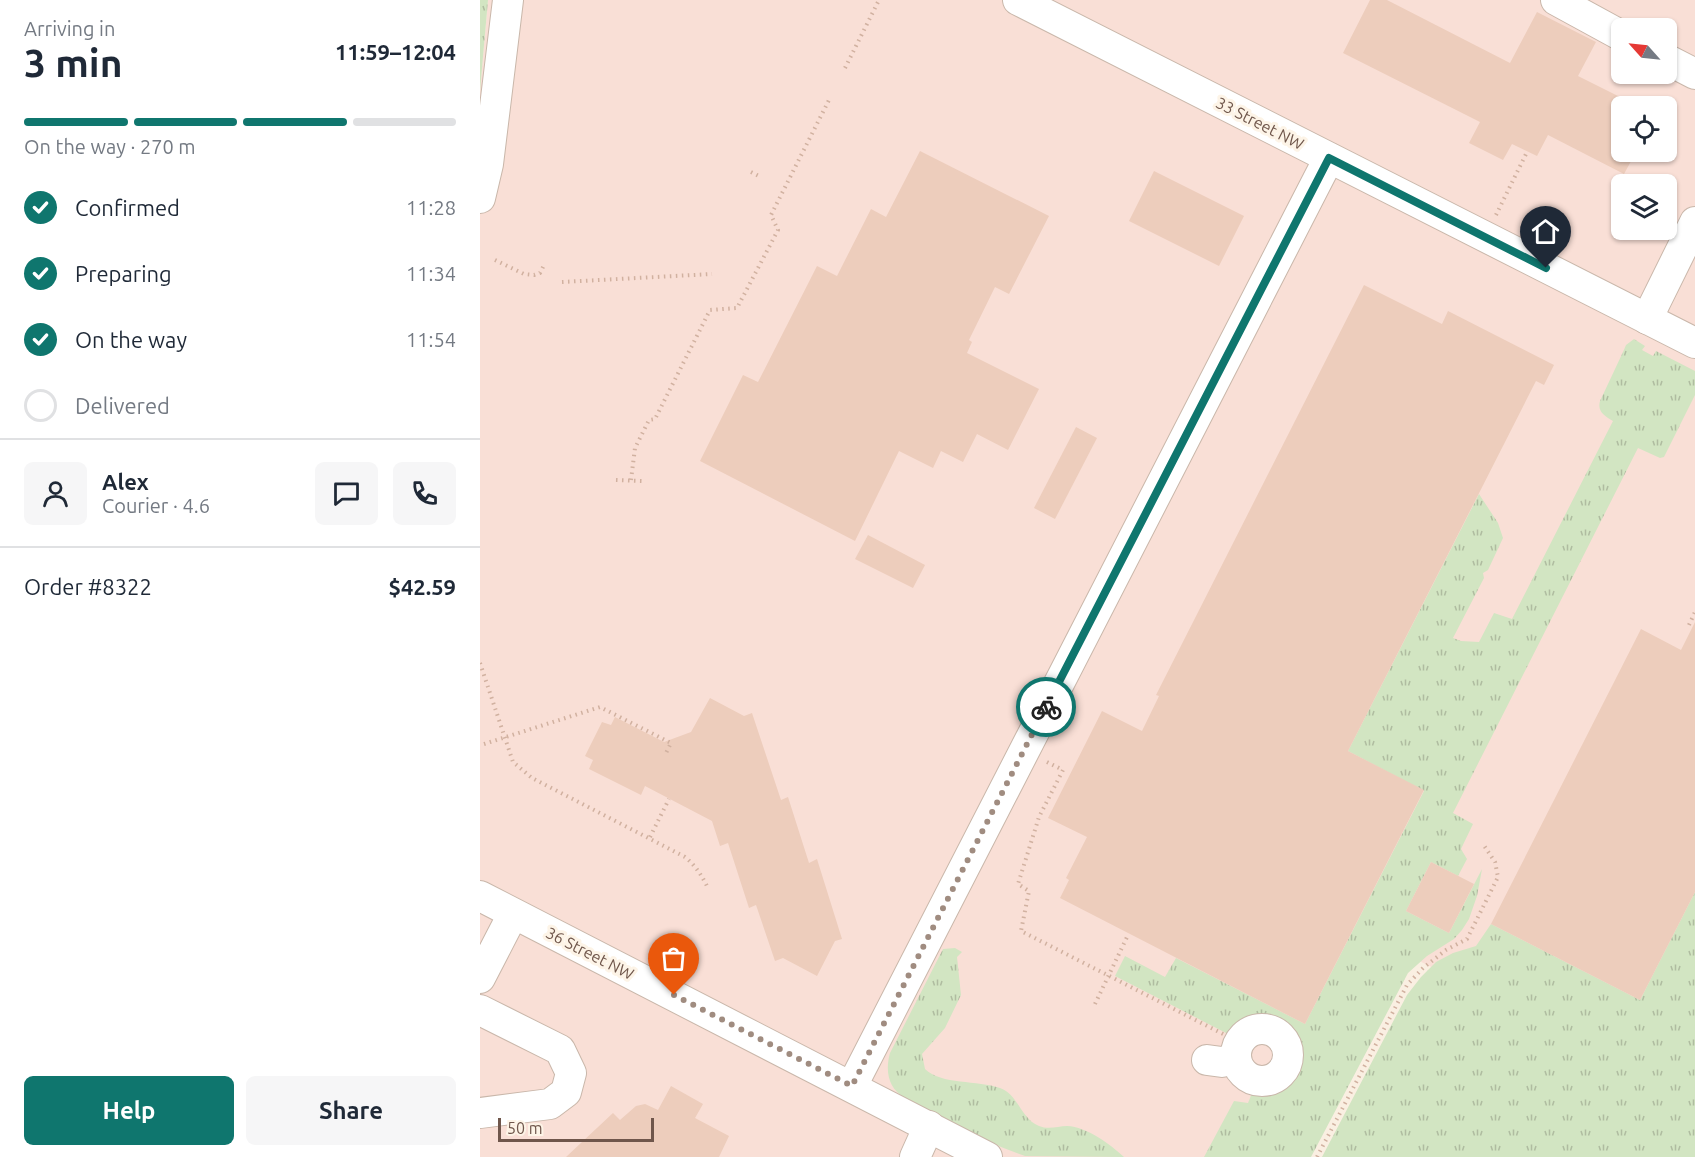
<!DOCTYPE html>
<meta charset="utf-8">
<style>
:root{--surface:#fff;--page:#f6f6f7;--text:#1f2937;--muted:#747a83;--line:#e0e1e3;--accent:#0f766e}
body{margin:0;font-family:Ubuntu,sans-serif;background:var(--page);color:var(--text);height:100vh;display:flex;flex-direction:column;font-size:22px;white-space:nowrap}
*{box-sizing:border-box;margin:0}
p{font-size:20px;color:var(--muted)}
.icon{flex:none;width:33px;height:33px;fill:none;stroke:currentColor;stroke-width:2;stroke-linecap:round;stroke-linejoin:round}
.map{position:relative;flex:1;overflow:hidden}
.sheet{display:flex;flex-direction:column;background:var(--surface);width:480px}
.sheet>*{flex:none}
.needle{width:39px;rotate:297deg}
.buttons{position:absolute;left:1131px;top:18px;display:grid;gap:12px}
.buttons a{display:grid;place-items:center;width:66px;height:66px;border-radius:9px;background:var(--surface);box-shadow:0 2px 4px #0004;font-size:30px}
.scale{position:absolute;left:18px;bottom:15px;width:156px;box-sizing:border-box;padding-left:6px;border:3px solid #6f564b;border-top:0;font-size:16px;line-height:21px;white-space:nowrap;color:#6f564b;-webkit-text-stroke:4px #fdf4e7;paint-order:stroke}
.pin{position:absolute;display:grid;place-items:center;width:51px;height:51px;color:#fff;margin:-62px -26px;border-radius:50% 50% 50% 0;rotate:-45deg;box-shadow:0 0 6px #0007}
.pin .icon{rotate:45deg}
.courier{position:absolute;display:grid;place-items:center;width:60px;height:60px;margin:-30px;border:4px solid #0f766e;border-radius:50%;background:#fff;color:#222;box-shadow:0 2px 8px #0007}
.overview em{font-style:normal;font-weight:700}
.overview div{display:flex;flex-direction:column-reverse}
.overview{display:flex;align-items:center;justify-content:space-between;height:102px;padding:0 24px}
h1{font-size:39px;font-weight:700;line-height:45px}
.bar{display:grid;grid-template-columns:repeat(4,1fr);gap:9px 6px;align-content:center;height:72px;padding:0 24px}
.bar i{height:8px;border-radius:4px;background:var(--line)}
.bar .on{background:var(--accent)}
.bar p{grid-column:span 4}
.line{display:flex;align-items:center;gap:15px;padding:0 24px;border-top:2px solid var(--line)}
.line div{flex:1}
.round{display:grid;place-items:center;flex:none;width:63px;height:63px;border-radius:9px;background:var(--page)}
ol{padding:0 24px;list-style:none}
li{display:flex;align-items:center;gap:18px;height:66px}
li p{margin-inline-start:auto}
li .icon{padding:6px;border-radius:50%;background:var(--accent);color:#fff;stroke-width:4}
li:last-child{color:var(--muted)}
li i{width:33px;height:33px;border:3px solid var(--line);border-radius:50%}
.button{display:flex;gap:12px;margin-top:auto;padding:12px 24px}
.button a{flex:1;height:69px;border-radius:9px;background:var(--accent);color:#fff;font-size:24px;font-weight:700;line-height:69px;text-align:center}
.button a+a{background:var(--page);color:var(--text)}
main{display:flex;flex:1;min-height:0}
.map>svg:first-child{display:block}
.commercial{fill:#f9dfd6;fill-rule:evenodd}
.grass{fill:url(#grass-tufts)}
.building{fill:#edcdbc}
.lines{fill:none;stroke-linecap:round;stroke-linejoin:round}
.minor-casing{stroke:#c9b7aa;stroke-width:32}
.path{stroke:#d1b1a0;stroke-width:4;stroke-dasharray:1.5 4.5;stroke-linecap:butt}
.minor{stroke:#fff;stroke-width:30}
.done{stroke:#a08c80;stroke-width:6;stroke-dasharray:0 10.8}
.route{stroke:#0f766e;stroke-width:8}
.labels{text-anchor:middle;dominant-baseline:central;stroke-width:6;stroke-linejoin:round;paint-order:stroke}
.street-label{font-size:16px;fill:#6f564b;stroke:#fdf4e7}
</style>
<main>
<section class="sheet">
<div class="overview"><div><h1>3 min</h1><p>Arriving in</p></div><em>11:59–12:04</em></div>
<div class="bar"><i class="on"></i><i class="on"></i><i class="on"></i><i></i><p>On the way · 270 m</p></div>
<ol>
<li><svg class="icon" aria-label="check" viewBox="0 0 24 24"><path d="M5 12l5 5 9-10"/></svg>Confirmed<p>11:28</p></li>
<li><svg class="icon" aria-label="check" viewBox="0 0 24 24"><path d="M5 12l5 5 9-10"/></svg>Preparing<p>11:34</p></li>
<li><svg class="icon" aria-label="check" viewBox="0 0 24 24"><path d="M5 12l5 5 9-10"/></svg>On the way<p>11:54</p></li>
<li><i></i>Delivered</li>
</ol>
<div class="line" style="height:108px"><a class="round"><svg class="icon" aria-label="person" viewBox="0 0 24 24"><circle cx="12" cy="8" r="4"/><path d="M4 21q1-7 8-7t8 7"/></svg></a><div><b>Alex</b><p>Courier · 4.6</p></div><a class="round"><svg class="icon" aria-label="chat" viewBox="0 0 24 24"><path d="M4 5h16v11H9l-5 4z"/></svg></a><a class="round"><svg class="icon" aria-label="phone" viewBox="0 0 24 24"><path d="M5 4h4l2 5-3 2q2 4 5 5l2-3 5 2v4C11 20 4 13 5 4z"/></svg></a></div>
<div class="line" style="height:78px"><div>Order #8322</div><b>$42.59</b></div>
<div class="button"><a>Help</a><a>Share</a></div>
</section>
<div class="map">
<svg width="1215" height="1157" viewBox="0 0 1215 1157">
<defs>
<pattern id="grass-tufts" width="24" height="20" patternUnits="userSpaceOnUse" patternTransform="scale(1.5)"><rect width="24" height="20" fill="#d2e5c2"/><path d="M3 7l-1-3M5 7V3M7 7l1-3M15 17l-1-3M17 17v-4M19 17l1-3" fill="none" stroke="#afbca0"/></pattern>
</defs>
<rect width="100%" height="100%" fill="#faefe2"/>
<path class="commercial" d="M8,0H1215V1098L885,934L772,1157H0V91ZM1142,28H1186V74H1142ZM1142,106H1186V152H1142ZM1142,184H1186V230H1142Z"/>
<g class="grass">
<polygon points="0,0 8,0 0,91"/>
<path d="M1154,339L1165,346L1162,350L1173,356L1176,351L1215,371V395L1184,457L1180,458L1158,448L973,813L993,824L981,849L987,859L978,876L951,862L926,911L969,933L1002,869L997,896L989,919L982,930L974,939L947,956L928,973L831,1157H724L754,1101L768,1103L772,1093C785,1094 797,1092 806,1083C839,1047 786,999 751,1038L748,1034L635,976L645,956L685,977L696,958L825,1024L944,791L868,751L999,494L1018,523L1023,538L1008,570L1003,573L1004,578L973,638L981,641L999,642L1014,613L1032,619L1133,421C1125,416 1117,412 1120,401L1143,352L1146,345Z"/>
<polygon points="1215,892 1215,1157 842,1157 927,995 941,977 956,962 973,953 996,946 1011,924 1160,1000"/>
<path d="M475,948L482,952L477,957L481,995L465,1028L442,1054L445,1069C461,1085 498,1080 520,1088C538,1094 541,1119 559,1126C569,1130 578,1126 587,1126C607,1127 630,1144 644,1157L545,1156L521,1147L425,1098C408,1088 405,1071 410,1053L463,949Z"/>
</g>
<g class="building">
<polygon points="890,0 907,0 1030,63 1057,12 1116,42 1098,76 1142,98 1142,152 1156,152 1144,174 1068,135 1057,156 1032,144 1023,160 989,143 1000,122 863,53"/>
<polygon points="440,151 569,216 529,294 515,287 489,340 492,342 487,353 559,389 528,450 497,434 483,462 461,451 453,468 419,451 375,541 220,461 263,375 278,382 337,266 357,276 391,209 406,217"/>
<polygon points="674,171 764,216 739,266 649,221"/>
<polygon points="884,285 962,324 968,311 1074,365 1064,385 1056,381 868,751 944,790 825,1024 580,898 589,880 586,878 607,837 568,818 622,711 662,731 679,696 676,695"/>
<polygon points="596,427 617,438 575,519 554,508"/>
<polygon points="388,535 445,565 433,588 375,559"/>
<polygon points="1215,622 1215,892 1160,1000 1011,924 1161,629 1201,650"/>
<polygon points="230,698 264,716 272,713 301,800 308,797 329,863 337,859 362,939 355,941 337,976 303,958 295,961 276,905 269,908 248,843 240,846 232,821 165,786 161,795 109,769 113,760 105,756 122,722 131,725 135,717 184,742 211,732"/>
<polygon points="951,862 994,884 969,933 926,911"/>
<polygon points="191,1086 223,1104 215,1118 249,1136 239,1157 86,1157 133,1113 140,1120 156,1106 165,1104 178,1110"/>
</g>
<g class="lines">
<g class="minor-casing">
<g id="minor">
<polyline points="538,0 1215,343"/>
<polyline points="1076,0 1142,36"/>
<polyline points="1186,59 1215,74"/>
<polyline points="0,198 8,164 28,0"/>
<polyline points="1167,319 1215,222"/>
<polyline points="0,896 507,1157"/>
<polyline points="0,978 33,914"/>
<polyline points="0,1010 80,1050 91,1073 86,1092 70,1104 0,1113"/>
<circle cx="782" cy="1055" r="26"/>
<polyline points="727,1060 742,1062 755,1059"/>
<polyline points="372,1086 849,158"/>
<polyline points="435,1157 449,1126"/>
</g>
</g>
<g class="path">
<polyline points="365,68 399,0"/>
<polyline points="271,172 281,177"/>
<polyline points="1016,215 1047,152"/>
<polyline points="15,260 44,274 54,275 60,273 64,265"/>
<polyline points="82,282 232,274"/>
<polyline points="136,480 163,481"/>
<polyline points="151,480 155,448 169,420 175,419 230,310 257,308 298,230 291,215 349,100"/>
<polyline points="1209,625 1215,612"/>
<path d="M0,663L33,762L52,778L205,857C216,866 222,876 228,888"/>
<polyline points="4,744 120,707 191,743 186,753"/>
<polyline points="567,762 583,770 559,817 538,884 549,891 541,931 745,1035"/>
<polyline points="170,837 189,799"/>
<polyline points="615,1004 648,935"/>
<polyline points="837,1157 927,985 943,968 966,950 987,939 1018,877 1015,862 1003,844"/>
</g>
<use href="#minor" class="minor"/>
</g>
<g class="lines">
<polyline class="done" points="194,995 372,1086 566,707"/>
<polyline class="route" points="566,707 849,158 1066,268"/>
</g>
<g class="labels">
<g class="street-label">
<text transform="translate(780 123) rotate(27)">33 Street NW</text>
<text transform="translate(110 953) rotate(27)">36 Street NW</text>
</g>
</g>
</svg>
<div class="buttons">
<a><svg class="needle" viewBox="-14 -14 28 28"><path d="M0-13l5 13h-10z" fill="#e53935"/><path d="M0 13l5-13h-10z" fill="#747a83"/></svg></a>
<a><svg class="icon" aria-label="locate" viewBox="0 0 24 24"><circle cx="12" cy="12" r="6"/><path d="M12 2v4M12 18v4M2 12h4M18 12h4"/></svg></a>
<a><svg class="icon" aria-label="layers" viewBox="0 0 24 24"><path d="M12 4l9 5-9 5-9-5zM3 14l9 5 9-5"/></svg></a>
</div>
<div class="scale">50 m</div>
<div class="pin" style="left:194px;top:995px;background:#ea580c"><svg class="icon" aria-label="bag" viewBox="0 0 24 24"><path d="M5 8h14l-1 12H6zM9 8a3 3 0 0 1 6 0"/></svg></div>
<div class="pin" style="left:1066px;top:268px;background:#1f2937"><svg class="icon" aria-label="home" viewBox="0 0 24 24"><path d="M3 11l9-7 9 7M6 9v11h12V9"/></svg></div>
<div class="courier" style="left:566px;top:707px"><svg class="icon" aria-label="bike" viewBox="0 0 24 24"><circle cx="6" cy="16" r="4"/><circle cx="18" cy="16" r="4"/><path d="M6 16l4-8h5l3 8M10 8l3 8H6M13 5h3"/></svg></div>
</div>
</main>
